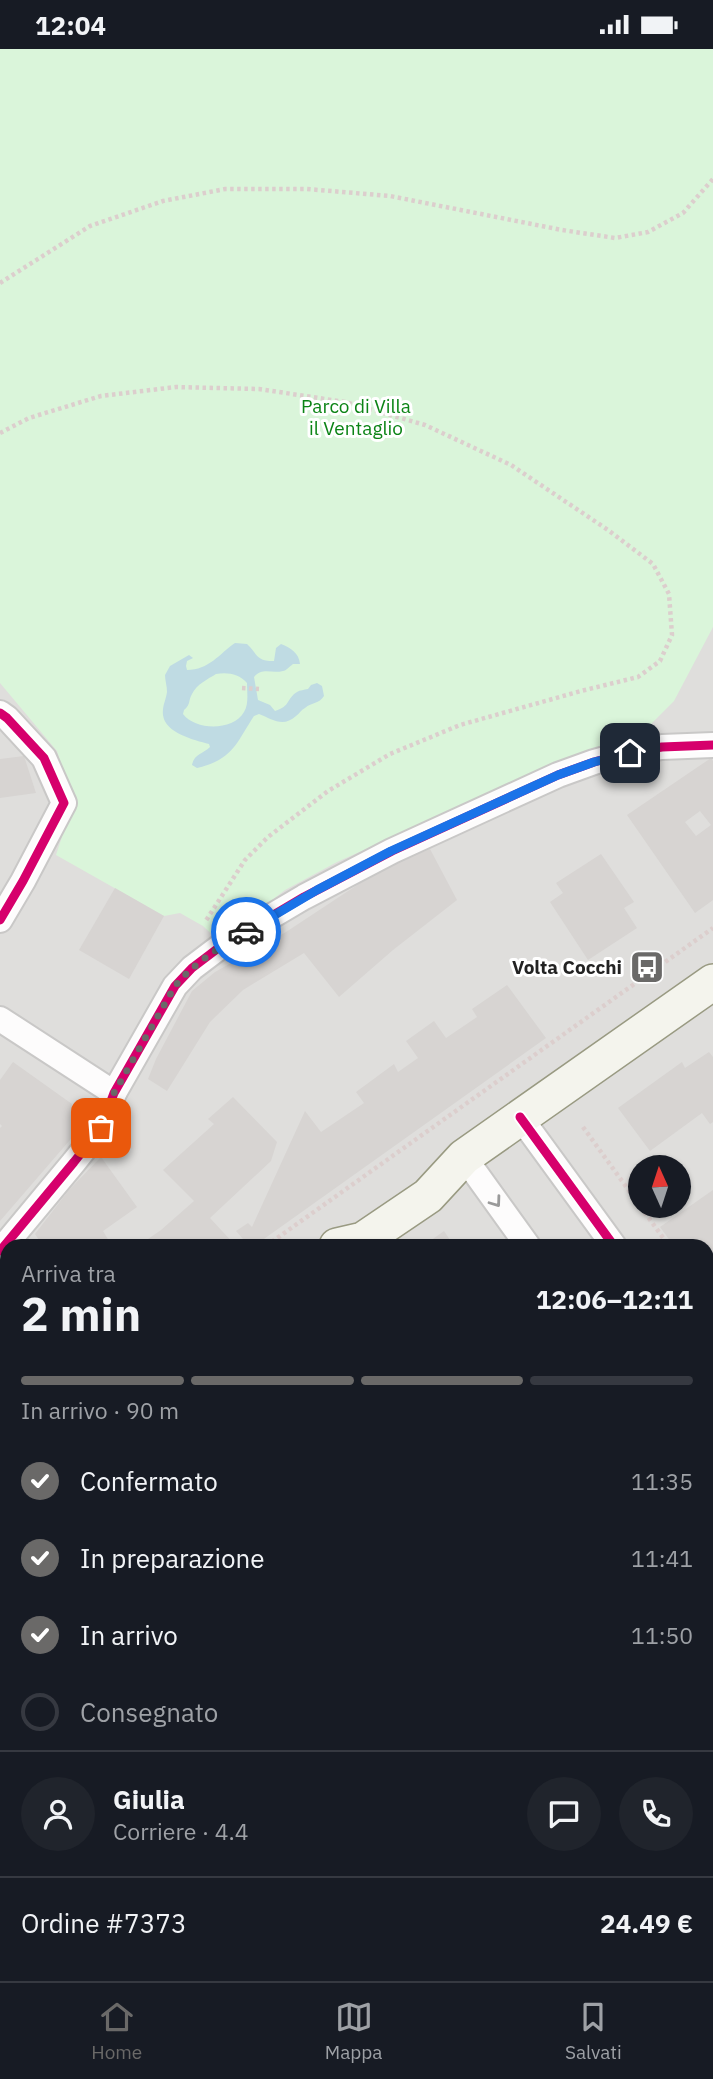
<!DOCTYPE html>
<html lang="it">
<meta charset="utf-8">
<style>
:root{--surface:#171b24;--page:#20242c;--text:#f1f3f6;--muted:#9ea1a6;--line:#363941;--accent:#6a6968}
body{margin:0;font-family:"IBM Plex Sans",sans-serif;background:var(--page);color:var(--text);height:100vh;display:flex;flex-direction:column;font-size:26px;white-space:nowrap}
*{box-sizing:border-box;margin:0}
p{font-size:23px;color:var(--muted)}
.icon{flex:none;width:38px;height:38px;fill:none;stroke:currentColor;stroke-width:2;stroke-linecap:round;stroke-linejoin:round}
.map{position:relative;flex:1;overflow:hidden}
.panel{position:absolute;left:0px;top:1190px;width:714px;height:742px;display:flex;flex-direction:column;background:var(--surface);border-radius:21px 21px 0 0;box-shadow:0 2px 5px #0004}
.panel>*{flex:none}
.needle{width:46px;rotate:357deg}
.tools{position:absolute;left:628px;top:1106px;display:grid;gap:14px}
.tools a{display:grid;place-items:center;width:63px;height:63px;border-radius:50%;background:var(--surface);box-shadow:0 2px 5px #0004;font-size:35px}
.pin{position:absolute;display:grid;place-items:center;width:60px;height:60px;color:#fff;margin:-30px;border-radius:14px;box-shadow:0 4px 10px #0006}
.courier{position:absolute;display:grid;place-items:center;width:70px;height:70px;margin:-35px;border:5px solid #1a73e8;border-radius:50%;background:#fff;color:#222;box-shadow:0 2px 9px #0007}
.summary em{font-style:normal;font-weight:700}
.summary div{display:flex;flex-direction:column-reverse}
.summary{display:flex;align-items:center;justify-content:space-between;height:119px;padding:0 21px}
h1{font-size:46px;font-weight:700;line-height:52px}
.bar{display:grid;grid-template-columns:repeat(4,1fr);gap:10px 7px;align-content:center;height:84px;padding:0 21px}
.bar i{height:9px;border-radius:5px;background:var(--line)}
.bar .current{background:var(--accent)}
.bar p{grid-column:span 4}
.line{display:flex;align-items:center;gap:18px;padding:0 21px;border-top:2px solid var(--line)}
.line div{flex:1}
.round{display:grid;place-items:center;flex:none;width:74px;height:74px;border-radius:37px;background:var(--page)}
ol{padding:0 21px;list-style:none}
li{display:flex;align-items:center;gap:21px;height:77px}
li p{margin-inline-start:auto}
li .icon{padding:7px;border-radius:50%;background:var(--accent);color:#fff;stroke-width:4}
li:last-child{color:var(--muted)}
li i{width:38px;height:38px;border:4px solid var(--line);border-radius:50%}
.status{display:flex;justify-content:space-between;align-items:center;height:49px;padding:0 35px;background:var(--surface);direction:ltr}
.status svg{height:19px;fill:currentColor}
.tab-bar{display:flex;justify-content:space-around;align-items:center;height:98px;border-top:2px solid var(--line);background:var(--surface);font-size:19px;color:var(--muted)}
.tab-bar a{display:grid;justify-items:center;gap:4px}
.tab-bar .current{color:var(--accent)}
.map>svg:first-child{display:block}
.residential{fill:#dfdedc;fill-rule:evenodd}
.park{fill:#daf5da}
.water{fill:#bfdbe3;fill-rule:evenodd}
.building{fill:#d7d4d2;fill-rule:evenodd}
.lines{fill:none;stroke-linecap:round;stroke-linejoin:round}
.street-casing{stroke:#c9c8c7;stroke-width:28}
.secondary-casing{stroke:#999a82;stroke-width:38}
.path{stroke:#dccecd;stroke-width:4.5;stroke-dasharray:3.5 3.5;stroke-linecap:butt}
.street{stroke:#fdfcfc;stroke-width:24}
.secondary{stroke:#f4f4ed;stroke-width:35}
.cycleway-casing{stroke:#fff;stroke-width:13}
.cycleway{stroke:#d6006c;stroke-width:9}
.oneway{stroke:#9a9a9a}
.done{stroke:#6a6968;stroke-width:7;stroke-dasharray:0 12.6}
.route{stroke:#1a73e8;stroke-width:9}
.labels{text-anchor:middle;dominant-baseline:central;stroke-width:6;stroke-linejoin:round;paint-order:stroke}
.park-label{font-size:19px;fill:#0c8416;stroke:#fff}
.poi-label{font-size:19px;font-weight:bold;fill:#222;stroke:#fff;text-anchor:end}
</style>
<div class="status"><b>12:04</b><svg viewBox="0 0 49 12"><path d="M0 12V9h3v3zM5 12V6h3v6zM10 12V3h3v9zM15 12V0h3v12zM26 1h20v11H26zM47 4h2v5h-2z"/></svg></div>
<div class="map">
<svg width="713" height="1932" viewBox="0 0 713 1932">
<rect width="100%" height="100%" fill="#f0eeeb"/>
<path class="residential" d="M0,0H713V1932H0ZM640,1118H679V1157H640ZM7,1197H707V1925H7Z"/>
<polygon class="park" points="0,0 713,0 713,578 674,652 647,679 648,688 532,726 337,813 285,841 219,892 203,877 180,864 164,867 56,806 73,754 57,702 0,634"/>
<path class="water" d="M235,594L247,595C258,605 255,612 274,612L276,599L281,595C291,599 299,604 300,615H293C290,617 286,622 283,622C271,625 263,618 254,628L258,651L270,656L275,662C291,657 286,650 297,643C300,641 304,641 308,640L311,636L317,634L322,637L324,647C319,655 312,653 305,659C301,661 299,665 296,667C283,679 272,670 259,665L254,667C236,694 234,710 197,719L192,716C194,705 203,705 210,698L209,695C194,691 165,684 163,666C162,657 166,651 167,643C167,637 165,631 165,626L170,617L189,606L193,609L187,612L186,617L187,621C209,621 219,605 235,594ZM216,625C228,623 239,625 247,634C247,643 249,655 244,663C233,682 196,682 183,665L184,661C191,655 188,652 192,645C197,635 208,630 216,625Z"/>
<g class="building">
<polygon points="24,707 36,744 0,749 0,710"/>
<path d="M711,709L713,712V851L695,864L627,766ZM700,762L711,776L696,787L685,773Z"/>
<polygon points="430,800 457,851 393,901 339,948 304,904 243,941 210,973 167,1042 148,1030 156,1010 192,942 215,923 286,883 383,819"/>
<polygon points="601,805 634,853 624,859 637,879 588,911 550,853 563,844 556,834"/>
<polygon points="115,839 164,867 129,930 79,901"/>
<polygon points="507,936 546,989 254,1197 249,1197 236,1182 248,1174 252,1178 305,1062 321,1083 364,1054 356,1043 394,1015 398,1023 418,1009 406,992 434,972 446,989 477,968 472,960"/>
<polygon points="709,1003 713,1008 713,1073 710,1075 702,1064 650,1102 618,1059 682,1013 685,1019"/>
<polygon points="13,1013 72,1055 76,1084 0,1172 0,1079 2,1077 0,1075 0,1031"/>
<polygon points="233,1048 277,1093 271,1112 210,1169 236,1197 138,1197 161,1181 194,1152 163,1121 214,1075 208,1070"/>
<polygon points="101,1108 137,1158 103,1182 112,1197 43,1197 35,1185 69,1141"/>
<polygon points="713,1141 713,1234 707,1231 707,1197 674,1197 660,1178"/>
<polygon points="444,1182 454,1197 423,1197"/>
<polygon points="0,1272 7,1282 7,1292 0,1297"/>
<polygon points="707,1296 713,1299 713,1335 707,1344"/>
<polygon points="0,1309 5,1316 7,1315 7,1361 0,1366"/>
<polygon points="713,1350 713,1368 707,1365 707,1360"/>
<polygon points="7,1474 7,1536 0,1541 0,1479"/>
<polygon points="7,1623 7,1733 0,1737 0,1627"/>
<polygon points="707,1637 713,1640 713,1694 707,1691 712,1683 707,1679"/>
<polygon points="7,1780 7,1816 6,1816 0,1781"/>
<polygon points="7,1872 7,1925 27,1926 0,1932 0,1874"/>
<polygon points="713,1909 713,1932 698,1932 702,1925 707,1925 707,1918"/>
<polygon points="187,1925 292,1925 292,1926 265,1932 189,1932"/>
<polygon points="551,1925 609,1925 611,1932 525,1932"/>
</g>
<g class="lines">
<g class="street-casing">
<g id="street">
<polyline points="0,664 7,669 44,709 64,754 23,832 0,871"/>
<polyline points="0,970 114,1044"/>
<polyline points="520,1068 614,1197"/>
<polyline points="464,1108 528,1197"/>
<polyline points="0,1202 74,1113 101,1079 114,1044 175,937 192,919 221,897 304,848 392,802 558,726 594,713 630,703 662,698 713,696"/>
<polyline points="707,1264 713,1267"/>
<polyline points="707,1869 713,1858"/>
<polyline points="644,1925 645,1932"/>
<polyline points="146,1932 151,1925"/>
<polyline points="406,1932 437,1925"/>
<polyline points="673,1932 677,1925"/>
</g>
</g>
<g class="secondary-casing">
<g id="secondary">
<polyline points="337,1197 363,1191 428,1147 464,1108 713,933"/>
<polyline points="0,1424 7,1420"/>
</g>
</g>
<g class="path">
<polyline points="0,234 90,177 163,152 225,140 307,140 390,147 562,181 615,189 648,183 683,164 713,130"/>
<polyline points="0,384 29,369 101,347 176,338 259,340 345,353 425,376 511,416 608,481 653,515 669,545 672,586 660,612 638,628 581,642 460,676 390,705 328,742 268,788 245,811 205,873"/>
<polyline points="242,639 259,640"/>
<polyline points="583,1078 669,1197"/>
<polyline points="266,1197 713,879"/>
<polyline points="0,1379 7,1375"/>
<polyline points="0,1472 7,1468"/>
<polyline points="707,1803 713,1798"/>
<polyline points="707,1906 713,1897"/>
<polyline points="284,1932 316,1925"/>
<polyline points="504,1932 535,1925"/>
</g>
<use href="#street" class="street"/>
<use href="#secondary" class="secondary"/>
<g class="cycleway-casing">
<g id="cycleway">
<polyline points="0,664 7,669 44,709 64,754 23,832 0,871"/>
<polyline points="520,1068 614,1197"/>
<polyline points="0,1202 74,1113 101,1079 114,1044 175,937 192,919 221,897 304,848 392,802 558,726 594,713 630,703 662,698 713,696"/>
</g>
</g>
<use href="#cycleway" class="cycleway"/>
</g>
<defs><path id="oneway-chevron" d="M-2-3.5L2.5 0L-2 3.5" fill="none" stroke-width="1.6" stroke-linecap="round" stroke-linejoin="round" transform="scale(1.75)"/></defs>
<use class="oneway" href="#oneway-chevron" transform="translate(496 1153) rotate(54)"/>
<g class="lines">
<path class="done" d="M101,1079L114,1044L175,937C194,914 220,898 246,883"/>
<polyline class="route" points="246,883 317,841 391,802 558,726 594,713 630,704"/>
</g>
<defs>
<g id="bus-square" transform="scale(1.75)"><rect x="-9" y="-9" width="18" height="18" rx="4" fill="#6a6968" stroke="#fff"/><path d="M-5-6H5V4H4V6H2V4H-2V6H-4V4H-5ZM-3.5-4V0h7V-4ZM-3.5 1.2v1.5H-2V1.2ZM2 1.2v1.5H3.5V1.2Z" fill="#fff"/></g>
</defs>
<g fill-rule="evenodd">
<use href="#bus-square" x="647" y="918"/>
</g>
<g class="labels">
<g class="park-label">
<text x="356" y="357">Parco di Villa<tspan x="356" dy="22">il Ventaglio</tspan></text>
</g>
<g class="poi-label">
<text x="622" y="918">Volta Cocchi</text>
</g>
</g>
</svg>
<div class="tools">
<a><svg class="needle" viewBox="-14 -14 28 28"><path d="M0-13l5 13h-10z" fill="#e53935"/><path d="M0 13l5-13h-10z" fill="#9ea1a6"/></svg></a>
</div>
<div class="pin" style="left:101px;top:1079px;background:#ea580c"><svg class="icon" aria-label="bag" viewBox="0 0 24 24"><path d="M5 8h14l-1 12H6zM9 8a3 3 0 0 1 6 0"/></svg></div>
<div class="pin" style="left:630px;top:704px;background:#1f2937"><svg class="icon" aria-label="home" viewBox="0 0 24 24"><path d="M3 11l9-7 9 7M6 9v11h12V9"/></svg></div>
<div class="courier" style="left:246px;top:883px"><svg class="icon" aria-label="car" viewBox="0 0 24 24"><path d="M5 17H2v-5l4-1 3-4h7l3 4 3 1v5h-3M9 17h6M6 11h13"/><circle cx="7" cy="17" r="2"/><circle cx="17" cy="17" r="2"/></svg></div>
<section class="panel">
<div class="summary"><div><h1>2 min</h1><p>Arriva tra</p></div><em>12:06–12:11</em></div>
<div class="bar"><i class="current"></i><i class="current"></i><i class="current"></i><i></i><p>In arrivo · 90 m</p></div>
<ol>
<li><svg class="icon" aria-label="check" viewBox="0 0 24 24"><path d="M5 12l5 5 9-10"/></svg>Confermato<p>11:35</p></li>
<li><svg class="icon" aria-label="check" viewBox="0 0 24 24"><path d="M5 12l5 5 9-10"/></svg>In preparazione<p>11:41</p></li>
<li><svg class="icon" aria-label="check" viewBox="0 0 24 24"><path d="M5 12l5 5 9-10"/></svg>In arrivo<p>11:50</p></li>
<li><i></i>Consegnato</li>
</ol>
<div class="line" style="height:126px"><a class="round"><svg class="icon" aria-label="person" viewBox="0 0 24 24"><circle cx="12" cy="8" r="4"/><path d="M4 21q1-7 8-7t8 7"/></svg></a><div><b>Giulia</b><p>Corriere · 4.4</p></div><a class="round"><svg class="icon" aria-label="chat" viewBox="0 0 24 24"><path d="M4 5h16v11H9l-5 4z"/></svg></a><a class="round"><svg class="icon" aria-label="phone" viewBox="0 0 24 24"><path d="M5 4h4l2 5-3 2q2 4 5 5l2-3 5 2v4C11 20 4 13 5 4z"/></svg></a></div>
<div class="line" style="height:91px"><div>Ordine #7373</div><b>24.49 €</b></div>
</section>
</div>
<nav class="tab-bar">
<a class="current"><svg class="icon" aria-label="home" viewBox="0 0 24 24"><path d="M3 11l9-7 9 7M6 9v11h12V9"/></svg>Home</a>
<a><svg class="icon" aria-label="map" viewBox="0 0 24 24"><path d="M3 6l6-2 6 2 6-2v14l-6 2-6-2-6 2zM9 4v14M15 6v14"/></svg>Mappa</a>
<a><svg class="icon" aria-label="saved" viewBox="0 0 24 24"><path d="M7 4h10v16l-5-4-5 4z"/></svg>Salvati</a>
</nav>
